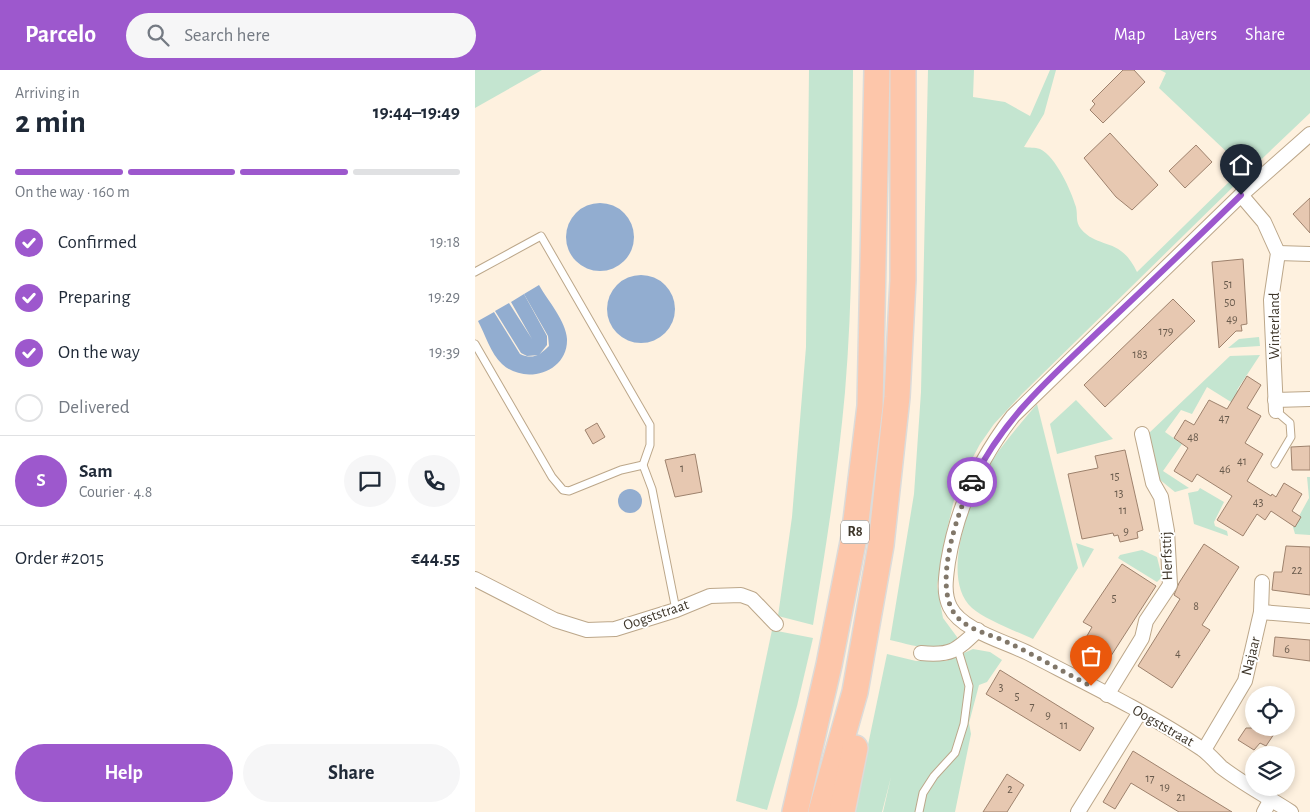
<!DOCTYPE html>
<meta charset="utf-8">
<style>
:root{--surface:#fff;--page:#f6f6f7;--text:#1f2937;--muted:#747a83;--line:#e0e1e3;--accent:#9d58cd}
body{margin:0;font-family:"Alegreya Sans",sans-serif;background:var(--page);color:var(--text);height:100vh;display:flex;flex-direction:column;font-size:19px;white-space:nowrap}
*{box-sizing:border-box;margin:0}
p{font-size:16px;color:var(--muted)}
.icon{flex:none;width:28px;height:28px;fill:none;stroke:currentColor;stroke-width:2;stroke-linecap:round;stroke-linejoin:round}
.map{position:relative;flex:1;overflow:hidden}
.panel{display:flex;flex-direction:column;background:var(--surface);width:475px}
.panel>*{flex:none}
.buttons{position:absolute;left:770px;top:616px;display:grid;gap:10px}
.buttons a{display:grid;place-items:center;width:50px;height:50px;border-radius:50%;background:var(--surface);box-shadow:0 2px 8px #0003;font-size:25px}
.pin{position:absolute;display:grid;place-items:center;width:42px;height:42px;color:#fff;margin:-51px -21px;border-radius:50% 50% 50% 0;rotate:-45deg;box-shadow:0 0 5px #0007}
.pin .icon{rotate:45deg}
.courier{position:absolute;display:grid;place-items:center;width:50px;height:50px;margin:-25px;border:4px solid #9d58cd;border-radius:50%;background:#fff;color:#222;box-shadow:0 1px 6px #0007}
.head em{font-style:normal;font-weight:700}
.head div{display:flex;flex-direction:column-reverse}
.head{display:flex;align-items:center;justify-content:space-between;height:85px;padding:0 15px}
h1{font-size:32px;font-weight:700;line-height:38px}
.bar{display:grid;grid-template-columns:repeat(4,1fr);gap:8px 5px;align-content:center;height:60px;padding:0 15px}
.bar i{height:6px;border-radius:4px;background:var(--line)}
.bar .on{background:var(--accent)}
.bar p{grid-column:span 4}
.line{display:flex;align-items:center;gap:12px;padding:0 15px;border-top:1px solid var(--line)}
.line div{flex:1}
.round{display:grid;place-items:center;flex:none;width:52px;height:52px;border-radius:26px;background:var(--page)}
ol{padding:0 15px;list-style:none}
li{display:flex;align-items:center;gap:15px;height:55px}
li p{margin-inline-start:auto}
li .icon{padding:5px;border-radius:50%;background:var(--accent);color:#fff;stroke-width:4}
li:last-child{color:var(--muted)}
li i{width:28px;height:28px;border:2px solid var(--line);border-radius:50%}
.action{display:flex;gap:10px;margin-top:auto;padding:10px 15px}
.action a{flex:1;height:58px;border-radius:30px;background:var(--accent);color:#fff;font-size:20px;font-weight:700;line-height:58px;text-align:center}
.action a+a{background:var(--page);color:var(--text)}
header{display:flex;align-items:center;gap:30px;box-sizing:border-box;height:70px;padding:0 25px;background:var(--accent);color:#fff}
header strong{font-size:24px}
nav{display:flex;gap:28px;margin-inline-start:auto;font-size:18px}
.search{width:350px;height:45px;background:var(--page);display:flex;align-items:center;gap:12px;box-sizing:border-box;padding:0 18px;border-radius:28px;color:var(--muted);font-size:19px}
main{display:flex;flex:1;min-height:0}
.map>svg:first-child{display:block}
.green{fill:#c4e5d0}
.water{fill:#92add0}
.building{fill:#e7c8b1;stroke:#9e826d}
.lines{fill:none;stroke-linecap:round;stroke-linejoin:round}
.service-casing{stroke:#bca78a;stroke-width:9}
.minor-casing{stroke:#bca78a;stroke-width:16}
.motorway-casing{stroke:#dcdbd9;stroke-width:28}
.service{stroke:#fff;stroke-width:7}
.minor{stroke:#fff;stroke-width:14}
.motorway{stroke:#fdc6aa;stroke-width:25}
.done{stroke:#817769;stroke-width:5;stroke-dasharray:0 9}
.route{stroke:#9d58cd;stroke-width:6}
.labels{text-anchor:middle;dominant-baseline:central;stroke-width:4;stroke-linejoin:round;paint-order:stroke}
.number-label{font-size:12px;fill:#685a4c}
.shield{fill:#fff;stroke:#78726a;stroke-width:1}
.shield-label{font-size:14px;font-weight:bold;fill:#3e362a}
.street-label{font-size:15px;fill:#3e362a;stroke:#fff}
</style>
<header>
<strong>Parcelo</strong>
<div class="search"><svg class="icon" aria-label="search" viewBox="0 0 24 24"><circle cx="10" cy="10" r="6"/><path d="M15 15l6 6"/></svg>Search here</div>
<nav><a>Map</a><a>Layers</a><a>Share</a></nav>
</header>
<main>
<section class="panel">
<div class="head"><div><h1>2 min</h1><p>Arriving in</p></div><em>19:44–19:49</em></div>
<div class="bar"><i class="on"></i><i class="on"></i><i class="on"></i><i></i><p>On the way · 160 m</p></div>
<ol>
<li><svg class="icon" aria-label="check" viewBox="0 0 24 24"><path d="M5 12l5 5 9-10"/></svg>Confirmed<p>19:18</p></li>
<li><svg class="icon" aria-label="check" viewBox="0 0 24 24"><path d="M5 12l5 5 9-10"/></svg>Preparing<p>19:29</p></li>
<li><svg class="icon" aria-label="check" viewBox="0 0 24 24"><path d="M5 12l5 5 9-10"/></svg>On the way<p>19:39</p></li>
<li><i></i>Delivered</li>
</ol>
<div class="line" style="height:90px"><b class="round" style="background:var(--accent);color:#fff">S</b><div><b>Sam</b><p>Courier · 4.8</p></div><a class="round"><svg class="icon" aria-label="chat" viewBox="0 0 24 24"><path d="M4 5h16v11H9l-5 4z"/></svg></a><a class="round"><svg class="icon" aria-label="phone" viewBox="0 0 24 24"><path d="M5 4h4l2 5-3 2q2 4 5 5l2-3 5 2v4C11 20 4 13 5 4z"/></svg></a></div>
<div class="line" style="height:65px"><div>Order #2015</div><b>€44.55</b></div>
<div class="action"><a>Help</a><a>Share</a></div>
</section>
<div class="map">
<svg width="835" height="742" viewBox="0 0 835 742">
<rect width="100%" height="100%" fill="#fef1df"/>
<g class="green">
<polygon points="0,0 67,0 0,38"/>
<path d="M334,0H378C377,107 379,215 370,322C363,400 351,478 338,555L303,546L317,447L331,277Z"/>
<path d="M453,0H499L498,27L530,32L555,46L575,0H581L569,44L549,77C554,78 560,77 565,79C581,87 596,120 601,137C603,146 600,151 606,159C624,180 645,166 662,202L757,109L762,113L547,324L519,354L505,374L482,417L472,460L462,516L468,548L482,567V572C462,584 437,575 415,570L439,424L446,322Z"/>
<polygon points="685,0 835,0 835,43 773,102 684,18 691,3"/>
<polygon points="784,267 785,276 753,278 764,269"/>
<polygon points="785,285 762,320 771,326 764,337 732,317 717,344 706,340 690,362 707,374 688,401 714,418 700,422 684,409 673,364 755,286"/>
<polygon points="601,330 638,369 582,384 575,354"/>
<path d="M562,334L603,498L558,569C543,562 509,549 497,538C463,508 497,422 517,391C530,371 547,352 562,334Z"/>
<polygon points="832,407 835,407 835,465 820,464 818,457 834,428"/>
<polygon points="725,418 749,432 739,452 740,456 752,461 753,466 719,454 713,423 723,421"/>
<polygon points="601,473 619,479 608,498"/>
<polygon points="667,480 682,487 687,507 682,512 643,488 645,485"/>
<polygon points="297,560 338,568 322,636 292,740 261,731"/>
<polygon points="498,579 515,582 527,590 512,612 504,615 494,653 496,664 480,742 408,742 416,707 407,742 379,742 412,584 441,591 471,591"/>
</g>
<g class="water">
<circle cx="125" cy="167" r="34"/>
<circle cx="166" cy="239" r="34"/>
<path d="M64,215C73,231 91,251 92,269C93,303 49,315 27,294C16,284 10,264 3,251L19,242L45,284C58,290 65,285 74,276L73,266L49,224Z"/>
<polygon points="49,224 72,266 72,275 64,285 52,286 46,283 20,241 34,233 57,269 36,232"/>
<circle cx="155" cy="431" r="12"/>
</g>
<g class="building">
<polygon points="648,0 659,0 670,12 628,53 615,40 620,34 617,31"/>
<polygon points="635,63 683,115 657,140 641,127 609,88"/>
<polygon points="721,75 737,92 710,118 694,101"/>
<polygon points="835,128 835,163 818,144"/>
<polygon points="768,189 772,254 766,255 767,261 761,261 744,278 737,192"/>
<polygon points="698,229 720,251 630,337 609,315"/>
<polygon points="772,306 786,315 772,338 786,346 770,373 788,384 772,411 796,426 797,424 801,427 809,413 827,424 817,441 826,447 820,457 796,441 790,450 782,444 768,466 742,450 757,426 722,404 717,412 699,401 713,378 699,368 710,350 719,355 734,330 752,339"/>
<polygon points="122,353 130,367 118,374 110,360"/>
<polygon points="835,376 835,400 817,400 816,377"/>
<polygon points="650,380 668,460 662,462 663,468 645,472 643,465 639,466 638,463 607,469 593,404 623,398 620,386"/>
<polygon points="220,384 227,422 200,427 190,390"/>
<polygon points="729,474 764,497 727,555 735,560 697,618 663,596 705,529 699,525 704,513"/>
<polygon points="811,476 835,477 835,525 797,520 799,502 807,502"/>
<polygon points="647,494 681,516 634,589 608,573 617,557 608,552"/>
<polygon points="800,567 835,570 835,591 798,586"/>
<polygon points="525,600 619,658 605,681 511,624"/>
<polygon points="771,658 803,658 791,676 785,673 779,680 763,670"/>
<polygon points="658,681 721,720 757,742 704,742 656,713 640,739 628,732"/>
<polygon points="532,704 549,715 532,742 508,742"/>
</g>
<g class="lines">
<g class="service-casing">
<g id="service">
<polyline points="0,202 66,166 175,355 175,375 168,395 177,419 201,540"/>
<polyline points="0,274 77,407 88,420 94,421 146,400 168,395"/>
<polyline points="800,394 816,367 815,353 801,341"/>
<polyline points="444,742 448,723 459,706 480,683 489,654 494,616 483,580"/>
</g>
</g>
<g class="minor-casing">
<g id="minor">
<polyline points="766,125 789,152 803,183 796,230 801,341"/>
<polyline points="803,183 835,184"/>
<polyline points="800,330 835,329"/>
<polyline points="0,509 80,550 112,560 140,559 201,540 235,526 266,525 277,529 301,554"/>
<polyline points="786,542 835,546"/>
<path d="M446,583C476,586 481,581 503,560"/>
<polyline points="632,625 667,568 671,551 695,515 692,461 686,427 678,413 667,364"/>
<polyline points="729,680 770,611 786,542 787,512"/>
<polyline points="603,742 665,642"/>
<polyline points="789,742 796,729"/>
<path d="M816,742C793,727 768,714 746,697C740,691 734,684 727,679C673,643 613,614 555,584C532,572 487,561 475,537C468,523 471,507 473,492C482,437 504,390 538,346L766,125L835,64"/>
</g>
</g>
<g class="motorway-casing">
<g id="motorway">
<polyline points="320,742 354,595 379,467 395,336 402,0"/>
<polyline points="346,742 380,622 406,475 422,327 428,210 428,0"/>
<polyline points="367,742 380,678"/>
</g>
</g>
<use href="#service" class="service"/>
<use href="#minor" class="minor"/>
<use href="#motorway" class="motorway"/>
</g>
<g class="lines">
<path class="done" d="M497,412C482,443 455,522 484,549C498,562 519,565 536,574C563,587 589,602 616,616"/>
<path class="route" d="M497,412C529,348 572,311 623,262C671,217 719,171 766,125"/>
</g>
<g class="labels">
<g class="number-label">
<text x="753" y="214">51</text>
<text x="755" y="232">50</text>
<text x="757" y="249">49</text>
<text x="691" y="261">179</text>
<text x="665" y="284">183</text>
<text x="749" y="348">47</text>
<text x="718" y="367">48</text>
<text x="767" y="391">41</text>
<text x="207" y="398">1</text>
<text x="750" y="399">46</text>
<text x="640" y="406">15</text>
<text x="644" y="423">13</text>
<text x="783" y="432">43</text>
<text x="648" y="440">11</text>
<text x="651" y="461">9</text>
<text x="822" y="500">22</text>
<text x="639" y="528">5</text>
<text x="721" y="536">8</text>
<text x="812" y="579">6</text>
<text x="703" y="583">4</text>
<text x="526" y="617">3</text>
<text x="542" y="626">5</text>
<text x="557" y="636">7</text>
<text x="573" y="645">9</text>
<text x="589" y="655">11</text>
<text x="675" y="708">17</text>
<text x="690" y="717">19</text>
<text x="535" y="719">2</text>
<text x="706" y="727">21</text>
</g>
<rect class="shield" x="366" y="450.5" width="28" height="23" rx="4"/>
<g class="shield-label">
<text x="380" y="462">R8</text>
</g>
<g class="street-label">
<text transform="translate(799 256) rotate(-90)">Winterland</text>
<text transform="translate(692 486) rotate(-92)">Herfsttij</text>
<text transform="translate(181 545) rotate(-19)">Oogststraat</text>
<text transform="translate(776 586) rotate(-76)">Najaar</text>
<text transform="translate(688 656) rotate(30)">Oogststraat</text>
</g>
</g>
</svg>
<div class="buttons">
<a><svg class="icon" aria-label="locate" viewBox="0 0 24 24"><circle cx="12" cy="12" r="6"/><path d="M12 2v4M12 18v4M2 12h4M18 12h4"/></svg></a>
<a><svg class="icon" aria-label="layers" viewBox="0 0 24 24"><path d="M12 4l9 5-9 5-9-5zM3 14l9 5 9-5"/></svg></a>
</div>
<div class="pin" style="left:616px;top:616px;background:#ea580c"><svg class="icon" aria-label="bag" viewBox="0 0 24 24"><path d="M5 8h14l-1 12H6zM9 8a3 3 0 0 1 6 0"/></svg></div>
<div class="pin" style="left:766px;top:125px;background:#1f2937"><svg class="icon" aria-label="home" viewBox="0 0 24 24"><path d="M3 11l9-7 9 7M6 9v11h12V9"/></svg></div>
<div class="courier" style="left:497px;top:412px"><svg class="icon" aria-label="car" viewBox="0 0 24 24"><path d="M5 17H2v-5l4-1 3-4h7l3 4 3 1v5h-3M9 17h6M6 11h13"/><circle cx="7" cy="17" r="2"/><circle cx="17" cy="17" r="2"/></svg></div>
</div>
</main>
